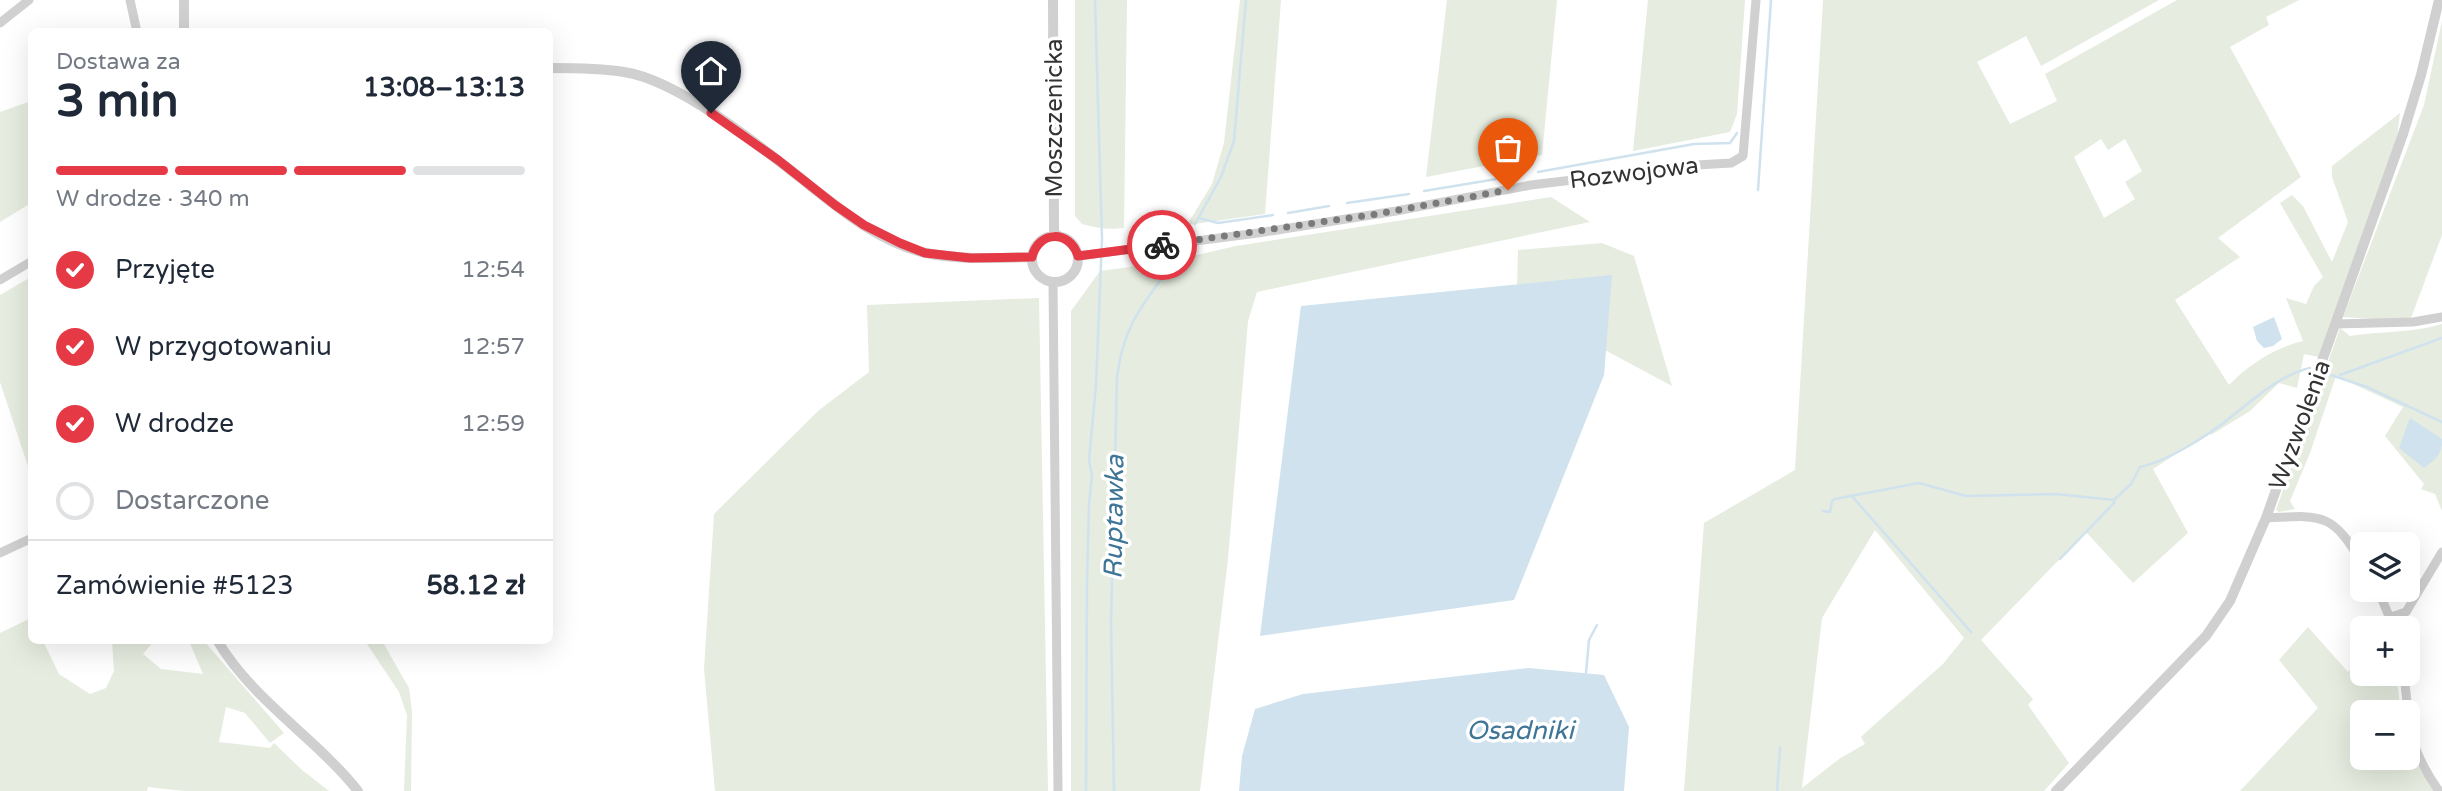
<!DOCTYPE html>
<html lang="pl">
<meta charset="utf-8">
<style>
:root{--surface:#fff;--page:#f6f6f7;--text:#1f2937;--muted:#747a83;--line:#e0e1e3;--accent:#e63946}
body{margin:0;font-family:"Varela Round",sans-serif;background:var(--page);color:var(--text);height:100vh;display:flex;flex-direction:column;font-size:26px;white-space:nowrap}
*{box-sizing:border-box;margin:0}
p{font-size:23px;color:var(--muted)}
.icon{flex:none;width:38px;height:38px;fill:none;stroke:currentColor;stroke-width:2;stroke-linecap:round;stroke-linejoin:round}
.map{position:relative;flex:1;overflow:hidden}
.panel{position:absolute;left:28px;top:28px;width:525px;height:616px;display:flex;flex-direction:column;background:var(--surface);border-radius:10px;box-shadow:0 7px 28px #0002}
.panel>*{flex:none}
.controls{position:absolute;left:2350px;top:532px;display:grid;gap:14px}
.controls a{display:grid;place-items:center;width:70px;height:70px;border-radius:10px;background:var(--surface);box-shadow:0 7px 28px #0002;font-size:35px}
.pin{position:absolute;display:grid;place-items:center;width:60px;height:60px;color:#fff;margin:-72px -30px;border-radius:50% 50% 50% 0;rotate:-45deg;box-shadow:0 0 7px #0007}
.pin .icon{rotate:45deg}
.courier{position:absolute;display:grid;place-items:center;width:70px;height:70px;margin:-35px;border:5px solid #e63946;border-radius:50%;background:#fff;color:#222;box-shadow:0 2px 9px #0007}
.summary em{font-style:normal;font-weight:700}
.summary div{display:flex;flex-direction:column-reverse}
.summary{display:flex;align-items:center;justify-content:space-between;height:119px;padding:0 28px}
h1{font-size:46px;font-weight:700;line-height:52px}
.bar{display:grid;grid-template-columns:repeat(4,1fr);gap:10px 7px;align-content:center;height:84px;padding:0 28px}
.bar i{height:9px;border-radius:5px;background:var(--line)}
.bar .on{background:var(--accent)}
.bar p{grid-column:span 4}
.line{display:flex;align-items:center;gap:18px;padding:0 28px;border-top:2px solid var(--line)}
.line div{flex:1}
ol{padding:0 28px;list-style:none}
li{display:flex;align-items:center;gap:21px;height:77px}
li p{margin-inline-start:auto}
li .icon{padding:7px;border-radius:50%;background:var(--accent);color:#fff;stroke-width:4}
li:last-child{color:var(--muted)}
li i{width:38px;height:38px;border:4px solid var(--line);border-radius:50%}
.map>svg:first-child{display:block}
.green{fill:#e6ecdf;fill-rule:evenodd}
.water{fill:#cfe2ee}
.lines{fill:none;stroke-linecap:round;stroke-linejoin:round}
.stream{stroke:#cfe2ee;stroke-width:2.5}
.minor{stroke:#d0d0d0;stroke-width:9}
.tertiary{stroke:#d0d0d0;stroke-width:10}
.done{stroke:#7a7a7a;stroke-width:7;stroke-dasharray:0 12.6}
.route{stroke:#e63946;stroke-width:9}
.labels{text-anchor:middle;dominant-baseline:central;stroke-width:7;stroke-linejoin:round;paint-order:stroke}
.street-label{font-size:24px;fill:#333;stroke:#fff}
.water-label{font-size:26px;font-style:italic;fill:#3f7597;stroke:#fff}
</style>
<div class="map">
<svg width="2442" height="791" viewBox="0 0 2442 791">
<rect width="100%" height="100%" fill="#fff"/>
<g class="green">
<path d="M1075,0H1127L1124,228C1109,230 1097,228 1082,224L1075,216Z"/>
<polygon points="1240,0 1281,0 1265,214 1187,225 1212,184 1224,143"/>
<polygon points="1447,0 1557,0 1542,155 1426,177"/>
<polygon points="1648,0 1745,0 1737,114 1730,132 1633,151"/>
<path d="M1823,0H2159L2041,66L2026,36L1977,62L2010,124L2057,101L2045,74L2177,0H2299L2266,17L2269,25L2230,47L2301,177L2218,238L2240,257L2175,300L2229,385C2248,365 2276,347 2303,341L2286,298L2306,304L2314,286L2323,277L2280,203L2292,195L2303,206L2332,262L2348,222L2332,177V166L2400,113L2397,139L2319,357L2304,354L2297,388L2279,383L2250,411L2211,435L2210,432L2153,469L2188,533L2133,583L2086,532L1981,640L2033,699L2028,705L2069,763L2044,791H1684L1704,523L1795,470ZM2101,139L2108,150L2125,139L2142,171L2125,182L2135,199L2104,218L2074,157ZM1875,530L1964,638L1943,664L1864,734L1861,737L1865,744L1839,759L1802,788L1822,618Z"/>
<polygon points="2442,21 2442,235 2411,318 2388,320 2343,317 2424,105"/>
<polygon points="31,101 31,203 0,222 0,112"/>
<polygon points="1551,197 1590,222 1257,292 1248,321 1228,559 1200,791 1071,791 1071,311 1100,271 1166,262 1236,246"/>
<polygon points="1602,243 1634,256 1672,386 1603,349 1517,287 1518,250"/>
<polygon points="31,277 31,475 0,382 0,295"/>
<polygon points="1039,298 1048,791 715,791 704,669 714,514 818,411 869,372 867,305"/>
<path d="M2442,324V511L2435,494L2421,489L2424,484L2385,436L2403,407L2336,376L2310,453L2290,501L2295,509L2279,512L2276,510L2340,328L2350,336C2380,331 2413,333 2442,324Z"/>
<polygon points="31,618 32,640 43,641 59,674 90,694 106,688 114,671 112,641 154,641 143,654 161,669 203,674 189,641 204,641 284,733 270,743 245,713 226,707 219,742 270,748 274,743 302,770 329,791 184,791 148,787 147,791 0,791 0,633"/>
<polygon points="2308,627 2348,672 2362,656 2362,674 2396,674 2401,712 2362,712 2362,758 2408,758 2408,750 2434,791 2240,791 2318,708 2279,660"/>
<polygon points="365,641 382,641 409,688 412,711 411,791 404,791 407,715 399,692"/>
</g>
<g class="water">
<polygon points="1612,275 1604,375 1514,600 1260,636 1301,306"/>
<polygon points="2274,317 2282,339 2273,346 2264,348 2257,341 2253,327"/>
<path d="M2410,418L2442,439C2442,455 2436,459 2424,468L2399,448Z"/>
<polygon points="1529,668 1604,675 1629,727 1624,791 1239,791 1242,756 1255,709 1303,694"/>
</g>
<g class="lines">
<g class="stream">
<polyline points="1538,172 1694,144 1730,143 1737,133"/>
<polyline points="1758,190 1771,0"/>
<polyline points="1424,191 1521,175"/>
<polyline points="1347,203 1409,194"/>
<polyline points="1288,213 1329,206"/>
<polyline points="1199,218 1218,223 1273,215"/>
<polyline points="1195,224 1221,177 1234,141 1246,0"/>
<polyline points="2328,374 2367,387 2442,422"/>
<polyline points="2340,375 2442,338"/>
<polyline points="1851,495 1971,632"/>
<polyline points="1823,511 1830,512 1832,501 1835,499 1919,483 1966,496 2056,494 2114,500"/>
<path d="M2060,559L2114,503V500L2131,484L2140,467C2168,461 2209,435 2231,417C2255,398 2280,375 2310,368"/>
<polyline points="1586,673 1589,640 1597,625"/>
<polyline points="1086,791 1087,584 1089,504 1092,476 1089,460 1096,385 1102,239 1095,0"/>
<path d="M1114,791L1111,622L1117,377C1124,322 1145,302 1176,259"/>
<polyline points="1777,791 1780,747"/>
</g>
<g class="minor">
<polyline points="130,0 137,32"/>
<polyline points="0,23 29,0"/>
<polyline points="1078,256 1258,233 1396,211 1531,185 1697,165 1731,163 1743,156 1756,0"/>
<polyline points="0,280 32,261"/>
<polyline points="1053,282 1058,791"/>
<polyline points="2336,324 2413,322 2442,317"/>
<path d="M2266,518C2322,515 2332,512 2362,563"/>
<polyline points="0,553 32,538"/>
<polyline points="2378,590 2394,628"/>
<polyline points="2391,617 2406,612 2442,552"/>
<polyline points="2404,674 2408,712"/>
<path d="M2408,721C2413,748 2423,769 2439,791"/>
</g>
<g class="tertiary">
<polyline points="1053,0 1054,231 1057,236"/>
<polyline points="184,32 184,0"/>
<path d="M550,68C574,68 599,68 624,72C679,80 764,149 808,184C842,211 882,244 926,253C961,260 997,258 1032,257"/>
<circle cx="1055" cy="259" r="23"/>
<path d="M217,640C253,701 315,737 358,791"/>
<polyline points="2056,791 2206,636 2230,601 2266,518 2403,134 2421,75 2439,0"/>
</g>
</g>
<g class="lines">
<polyline class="done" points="1162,245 1377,214 1508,190"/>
<path class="route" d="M711,113L778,160L835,205L864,225L900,243L925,253L970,258L1032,257C1039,230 1070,230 1078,256L1162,245"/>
</g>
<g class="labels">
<g class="street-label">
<text transform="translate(1054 118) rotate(-90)">Moszczenicka</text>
<text transform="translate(1634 173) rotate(-7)">Rozwojowa</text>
<text transform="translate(2300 425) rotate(-70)">Wyzwolenia</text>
</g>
<g class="water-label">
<text transform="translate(1114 517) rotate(-89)">Ruptawka</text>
<text x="1520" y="730">Osadniki</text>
</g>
</g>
</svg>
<div class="controls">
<a><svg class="icon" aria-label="layers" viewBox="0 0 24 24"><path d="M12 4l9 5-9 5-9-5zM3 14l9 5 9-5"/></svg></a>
<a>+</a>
<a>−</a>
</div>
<div class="pin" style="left:1508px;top:190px;background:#ea580c"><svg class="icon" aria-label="bag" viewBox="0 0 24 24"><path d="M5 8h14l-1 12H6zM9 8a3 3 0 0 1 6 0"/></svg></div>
<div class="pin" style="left:711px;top:113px;background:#1f2937"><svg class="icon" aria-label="home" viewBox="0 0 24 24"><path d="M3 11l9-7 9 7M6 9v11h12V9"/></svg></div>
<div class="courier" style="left:1162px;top:245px"><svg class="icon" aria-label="bike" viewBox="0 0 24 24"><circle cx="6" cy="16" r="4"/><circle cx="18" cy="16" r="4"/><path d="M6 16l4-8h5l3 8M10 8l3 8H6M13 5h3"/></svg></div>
<section class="panel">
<div class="summary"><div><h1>3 min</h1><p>Dostawa za</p></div><em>13:08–13:13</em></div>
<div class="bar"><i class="on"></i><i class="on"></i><i class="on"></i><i></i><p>W drodze · 340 m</p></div>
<ol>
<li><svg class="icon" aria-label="check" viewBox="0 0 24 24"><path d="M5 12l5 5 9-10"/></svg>Przyjęte<p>12:54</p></li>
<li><svg class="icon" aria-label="check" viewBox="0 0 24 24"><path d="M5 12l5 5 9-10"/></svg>W przygotowaniu<p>12:57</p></li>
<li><svg class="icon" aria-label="check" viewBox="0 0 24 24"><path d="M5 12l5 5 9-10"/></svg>W drodze<p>12:59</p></li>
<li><i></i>Dostarczone</li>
</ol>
<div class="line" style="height:91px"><div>Zamówienie #5123</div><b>58.12 zł</b></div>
</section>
</div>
